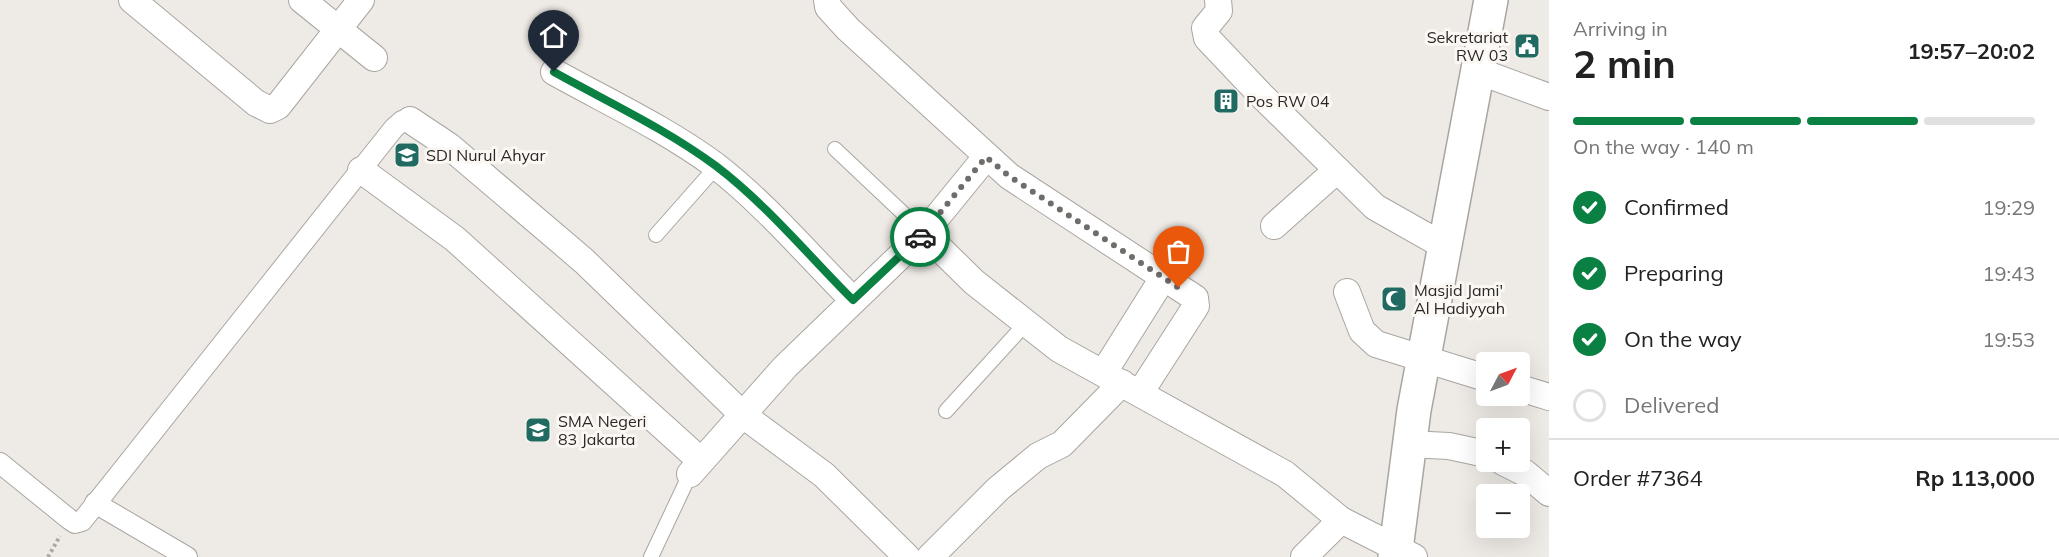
<!DOCTYPE html>
<meta charset="utf-8">
<style>
:root{--surface:#fff;--page:#f2f2f2;--text:#222;--muted:#767676;--line:#e0e0e0;--accent:#0b8043}
body{margin:0;font-family:Mulish,sans-serif;background:var(--page);color:var(--text);height:100vh;display:flex;flex-direction:column;font-size:22px;white-space:nowrap}
*{box-sizing:border-box;margin:0}
p{font-size:20px;color:var(--muted)}
.icon{flex:none;width:33px;height:33px;fill:none;stroke:currentColor;stroke-width:2;stroke-linecap:round;stroke-linejoin:round}
.map{position:relative;flex:1;overflow:hidden}
.drawer{display:flex;flex-direction:column;background:var(--surface);width:510px}
.drawer>*{flex:none}
.needle{width:39px;rotate:49deg}
.controls{position:absolute;left:1476px;top:352px;display:grid;gap:12px}
.controls a{display:grid;place-items:center;width:54px;height:54px;border-radius:6px;background:var(--surface);box-shadow:0 6px 24px #0002;font-size:30px}
.pin{position:absolute;display:grid;place-items:center;width:51px;height:51px;color:#fff;margin:-62px -26px;border-radius:50% 50% 50% 0;rotate:-45deg;box-shadow:0 0 6px #0007}
.pin .icon{rotate:45deg}
.courier{position:absolute;display:grid;place-items:center;width:60px;height:60px;margin:-30px;border:4px solid #0b8043;border-radius:50%;background:#fff;color:#222;box-shadow:0 2px 8px #0007}
.head em{font-style:normal;font-weight:700}
.head div{display:flex;flex-direction:column-reverse}
.head{display:flex;align-items:center;justify-content:space-between;height:102px;padding:0 24px}
h1{font-size:39px;font-weight:700;line-height:45px}
.bar{display:grid;grid-template-columns:repeat(4,1fr);gap:9px 6px;align-content:center;height:72px;padding:0 24px}
.bar i{height:8px;border-radius:4px;background:var(--line)}
.bar .active{background:var(--accent)}
.bar p{grid-column:span 4}
.line{display:flex;align-items:center;gap:15px;padding:0 24px;border-top:2px solid var(--line)}
.line div{flex:1}
ol{padding:0 24px;list-style:none}
li{display:flex;align-items:center;gap:18px;height:66px}
li p{margin-inline-start:auto}
li .icon{padding:6px;border-radius:50%;background:var(--accent);color:#fff;stroke-width:4}
li:last-child{color:var(--muted)}
li i{width:33px;height:33px;border:3px solid var(--line);border-radius:50%}
main{display:flex;flex:1;min-height:0}
.map>svg:first-child{display:block}
.lines{fill:none;stroke-linecap:round;stroke-linejoin:round}
.service-casing{stroke:#a9a6a1;stroke-width:16}
.pedestrian-casing{stroke:#a9a6a1;stroke-width:22}
.minor-casing{stroke:#a9a6a1;stroke-width:28}
.tertiary-casing{stroke:#a9a6a1;stroke-width:36}
.path{stroke:#aca9a5;stroke-width:4;stroke-dasharray:3 3;stroke-linecap:butt}
.service{stroke:#fff;stroke-width:14}
.pedestrian{stroke:#fff;stroke-width:20}
.minor{stroke:#fff;stroke-width:26}
.tertiary{stroke:#fff;stroke-width:33}
.done{stroke:#6f6c69;stroke-width:6;stroke-dasharray:0 10.8}
.route{stroke:#0b8043;stroke-width:8}
.labels{text-anchor:middle;dominant-baseline:central;stroke-width:6;stroke-linejoin:round;paint-order:stroke}
.poi-label{font-size:16px;fill:#2a2826;stroke:#fbf7f2;text-anchor:start}
</style>
<main>
<div class="map">
<svg width="1549" height="557" viewBox="0 0 1549 557">
<rect width="100%" height="100%" fill="#eeeae5"/>
<g class="lines">
<g class="service-casing">
<g id="service">
<polyline points="835,149 924,233"/>
<polyline points="656,235 716,167"/>
<polyline points="946,411 1026,323"/>
<polyline points="651,557 690,474"/>
</g>
</g>
<g class="pedestrian-casing">
<g id="pedestrian">
<polyline points="0,463 69,519 75,523 82,521 394,128 402,121 410,120"/>
<polyline points="95,503 187,557"/>
</g>
</g>
<g class="minor-casing">
<g id="minor">
<polyline points="132,0 256,103 270,110 278,106 361,0"/>
<polyline points="302,0 374,58"/>
<polyline points="827,0 828,7 848,29 1009,176 1195,298 1196,306 1140,393"/>
<polyline points="1218,0 1219,11 1205,28 1207,38 1261,95 1375,207 1444,246"/>
<polyline points="1478,71 1549,97"/>
<path d="M554,72C608,102 666,129 716,166C766,205 808,255 853,300"/>
<polyline points="410,120 449,146 584,261 743,415 824,475 907,557"/>
<polyline points="361,170 455,239 701,461"/>
<polyline points="1274,226 1337,170"/>
<polyline points="924,233 986,157"/>
<polyline points="1347,292 1362,331 1376,344 1486,378"/>
<polyline points="1104,372 1163,278"/>
<polyline points="1520,388 1549,397"/>
<polyline points="1408,444 1449,446 1486,454"/>
<polyline points="1503,462 1525,473 1549,493"/>
<polyline points="690,474 785,367 924,233 974,282 1059,349 1285,474 1341,520 1414,557"/>
<polyline points="930,557 998,489 1038,456 1062,444 1122,383"/>
<polyline points="1304,557 1341,520"/>
</g>
</g>
<g class="tertiary-casing">
<polyline id="tertiary" points="1395,557 1414,410 1491,0"/>
</g>
<polyline class="path" points="48,557 60,536"/>
<use href="#service" class="service"/>
<use href="#pedestrian" class="pedestrian"/>
<use href="#minor" class="minor"/>
<use href="#tertiary" class="tertiary"/>
</g>
<g class="lines">
<polyline class="done" points="920,237 986,157 1009,176 1179,288"/>
<path class="route" d="M554,72C608,102 666,129 716,166C766,204 808,255 853,300L920,237"/>
</g>
<defs>
<g id="civic-square" transform="scale(1.35)"><rect x="-9" y="-9" width="18" height="18" rx="4" fill="#216a62" stroke="#fbf7f2"/><path d="M-.6-6.5H3V-4.5H.6V-3L4-1V1h2V6H-6V1h2V-1L-.6-3ZM-1.2 2.5V6h2.4V2.5Z" fill="#fff"/></g>
<g id="building-square" transform="scale(1.35)"><rect x="-9" y="-9" width="18" height="18" rx="4" fill="#216a62" stroke="#fbf7f2"/><path d="M-4-6H4V6H1V3H-1V6H-4ZM-2.5-4.3h1.7v1.8h-1.7ZM.8-4.3h1.7v1.8H.8ZM-2.5-1h1.7V.8h-1.7ZM.8-1h1.7V.8H.8Z" fill="#fff"/></g>
<g id="school-square" transform="scale(1.35)"><rect x="-9" y="-9" width="18" height="18" rx="4" fill="#216a62" stroke="#fbf7f2"/><path d="M0-5L7-2L0 1L-7-2ZM-4 1L0 2.5L4 1V4Q0 6-4 4Z" fill="#fff"/></g>
<g id="mosque-square" transform="scale(1.35)"><rect x="-9" y="-9" width="18" height="18" rx="4" fill="#216a62" stroke="#fbf7f2"/><path d="M3.5-4.9A6 6 0 1 0 3.5 4.9A5 5 0 1 1 3.5-4.9Z" fill="#fff"/></g>
</defs>
<g fill-rule="evenodd">
<use href="#civic-square" x="1527" y="46"/>
<use href="#building-square" x="1226" y="101"/>
<use href="#school-square" x="407" y="155"/>
<use href="#mosque-square" x="1394" y="299"/>
<use href="#school-square" x="538" y="430"/>
</g>
<g class="labels">
<g class="poi-label">
<text x="1508" y="37" text-anchor="end">Sekretariat<tspan x="1508" dy="18">RW 03</tspan></text>
<text x="1246" y="101">Pos RW 04</text>
<text x="426" y="155">SDI Nurul Ahyar</text>
<text x="1414" y="290">Masjid Jami'<tspan x="1414" dy="18">Al Hadiyyah</tspan></text>
<text x="558" y="421">SMA Negeri<tspan x="558" dy="18">83 Jakarta</tspan></text>
</g>
</g>
</svg>
<div class="controls">
<a><svg class="needle" viewBox="-14 -14 28 28"><path d="M0-13l5 13h-10z" fill="#e53935"/><path d="M0 13l5-13h-10z" fill="#767676"/></svg></a>
<a>+</a>
<a>−</a>
</div>
<div class="pin" style="left:1179px;top:288px;background:#ea580c"><svg class="icon" aria-label="bag" viewBox="0 0 24 24"><path d="M5 8h14l-1 12H6zM9 8a3 3 0 0 1 6 0"/></svg></div>
<div class="pin" style="left:554px;top:72px;background:#1f2937"><svg class="icon" aria-label="home" viewBox="0 0 24 24"><path d="M3 11l9-7 9 7M6 9v11h12V9"/></svg></div>
<div class="courier" style="left:920px;top:237px"><svg class="icon" aria-label="car" viewBox="0 0 24 24"><path d="M5 17H2v-5l4-1 3-4h7l3 4 3 1v5h-3M9 17h6M6 11h13"/><circle cx="7" cy="17" r="2"/><circle cx="17" cy="17" r="2"/></svg></div>
</div>
<section class="drawer">
<div class="head"><div><h1>2 min</h1><p>Arriving in</p></div><em>19:57–20:02</em></div>
<div class="bar"><i class="active"></i><i class="active"></i><i class="active"></i><i></i><p>On the way · 140 m</p></div>
<ol>
<li><svg class="icon" aria-label="check" viewBox="0 0 24 24"><path d="M5 12l5 5 9-10"/></svg>Confirmed<p>19:29</p></li>
<li><svg class="icon" aria-label="check" viewBox="0 0 24 24"><path d="M5 12l5 5 9-10"/></svg>Preparing<p>19:43</p></li>
<li><svg class="icon" aria-label="check" viewBox="0 0 24 24"><path d="M5 12l5 5 9-10"/></svg>On the way<p>19:53</p></li>
<li><i></i>Delivered</li>
</ol>
<div class="line" style="height:78px"><div>Order #7364</div><b>Rp 113,000</b></div>
</section>
</main>
